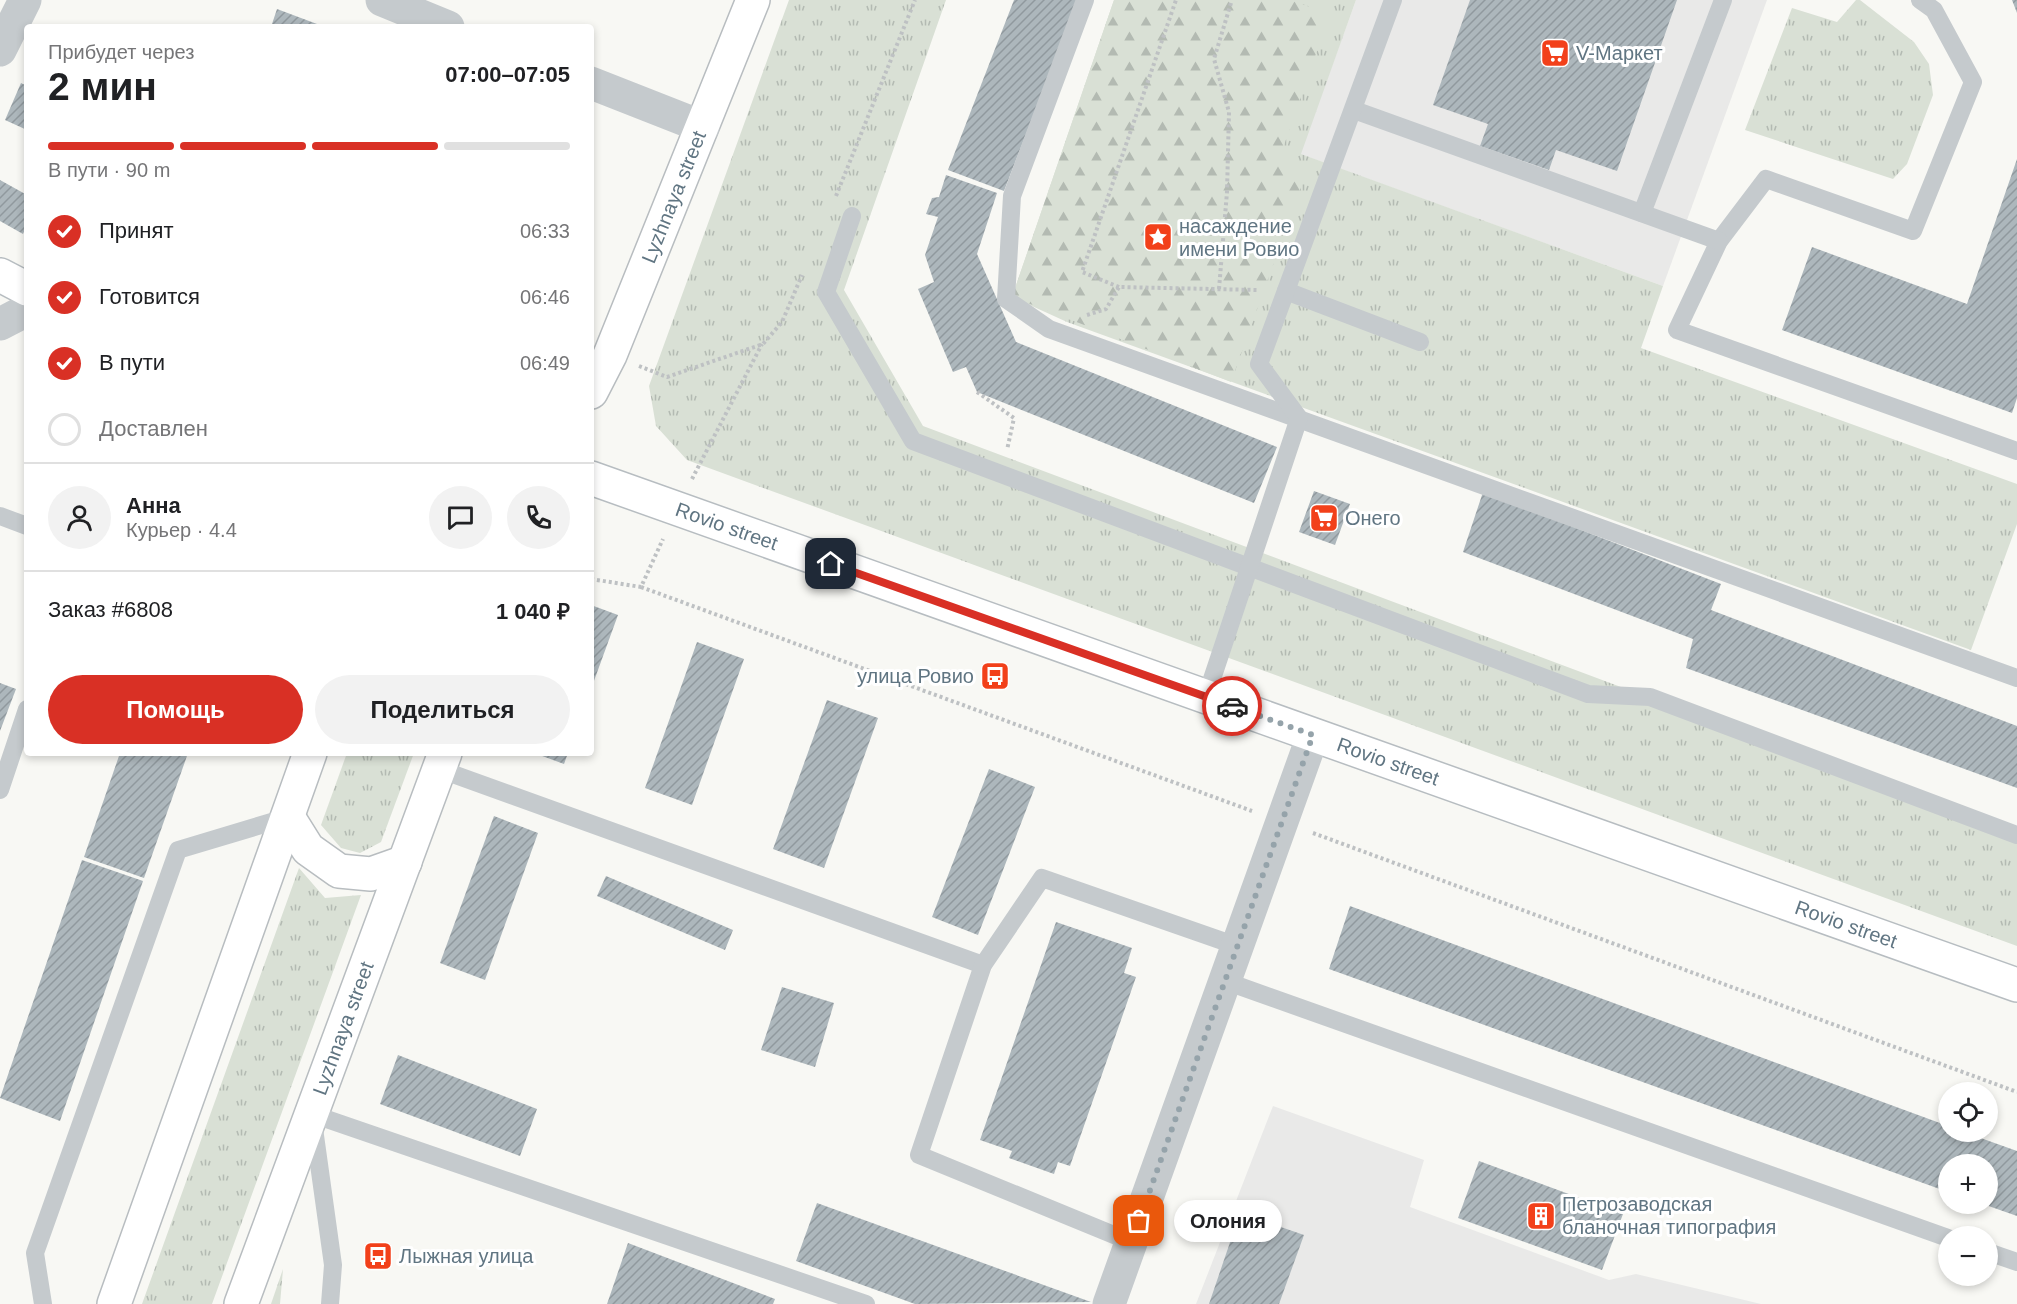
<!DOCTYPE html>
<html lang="ru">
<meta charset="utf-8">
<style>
:root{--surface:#fff;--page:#f2f2f2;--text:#202124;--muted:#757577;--line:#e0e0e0;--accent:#d93025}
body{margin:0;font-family:Helvetica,sans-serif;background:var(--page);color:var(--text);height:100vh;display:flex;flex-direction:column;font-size:22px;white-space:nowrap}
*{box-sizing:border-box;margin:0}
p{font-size:20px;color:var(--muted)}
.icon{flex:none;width:33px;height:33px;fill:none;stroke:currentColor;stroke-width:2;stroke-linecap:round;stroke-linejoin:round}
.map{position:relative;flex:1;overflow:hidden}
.side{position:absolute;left:24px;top:24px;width:570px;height:732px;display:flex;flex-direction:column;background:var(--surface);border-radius:6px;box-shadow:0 3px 9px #0003}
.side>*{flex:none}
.controls{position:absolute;left:1938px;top:1082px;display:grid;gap:12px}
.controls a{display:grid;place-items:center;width:60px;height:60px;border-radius:50%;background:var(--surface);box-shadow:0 3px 9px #0003;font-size:30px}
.pin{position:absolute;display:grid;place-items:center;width:51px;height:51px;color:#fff;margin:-26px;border-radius:12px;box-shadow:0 3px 9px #0006}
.courier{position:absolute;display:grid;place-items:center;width:60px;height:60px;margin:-30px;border:4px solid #d93025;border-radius:50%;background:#fff;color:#222;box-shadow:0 2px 8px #0007}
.bubble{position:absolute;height:42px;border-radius:21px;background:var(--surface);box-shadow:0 3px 9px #0003;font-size:20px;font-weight:800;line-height:42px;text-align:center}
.head em{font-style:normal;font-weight:800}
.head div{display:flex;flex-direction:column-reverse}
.head{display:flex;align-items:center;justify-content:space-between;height:102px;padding:0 24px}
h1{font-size:39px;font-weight:800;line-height:45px}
.bar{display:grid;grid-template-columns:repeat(4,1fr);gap:9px 6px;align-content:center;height:72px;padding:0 24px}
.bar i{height:8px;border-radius:4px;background:var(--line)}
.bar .current{background:var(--accent)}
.bar p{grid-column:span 4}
.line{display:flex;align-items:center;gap:15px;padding:0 24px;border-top:2px solid var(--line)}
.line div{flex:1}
.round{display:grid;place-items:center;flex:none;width:63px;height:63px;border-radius:32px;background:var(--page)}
ol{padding:0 24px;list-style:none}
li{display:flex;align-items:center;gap:18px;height:66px}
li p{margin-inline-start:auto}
li .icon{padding:6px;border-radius:50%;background:var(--accent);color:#fff;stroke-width:4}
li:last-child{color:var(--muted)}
li i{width:33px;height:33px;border:3px solid var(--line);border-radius:50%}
.primary-button{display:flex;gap:12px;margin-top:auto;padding:12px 24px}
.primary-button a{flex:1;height:69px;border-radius:36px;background:var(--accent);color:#fff;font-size:24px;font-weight:800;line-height:69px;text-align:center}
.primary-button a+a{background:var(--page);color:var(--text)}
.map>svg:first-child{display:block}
.built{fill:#e9e9e8}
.grass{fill:url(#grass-tufts)}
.forest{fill:url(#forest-firs)}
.building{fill:url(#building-hatch)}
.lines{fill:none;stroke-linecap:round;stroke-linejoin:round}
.secondary-casing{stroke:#b7bdc1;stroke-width:36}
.primary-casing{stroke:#b8bdc0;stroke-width:36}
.path{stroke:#bec1c3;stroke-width:4;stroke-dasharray:3 3;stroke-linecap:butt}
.service{stroke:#c5cacd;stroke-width:18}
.minor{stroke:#c5cacd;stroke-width:33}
.secondary{stroke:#fff;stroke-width:33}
.primary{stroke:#fff;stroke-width:33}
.done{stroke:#95a3aa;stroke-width:6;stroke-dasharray:0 10.8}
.route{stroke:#d93025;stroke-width:8}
.labels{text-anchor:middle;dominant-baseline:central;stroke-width:6;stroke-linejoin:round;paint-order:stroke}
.poi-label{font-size:20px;fill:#607582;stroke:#fff;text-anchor:start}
.street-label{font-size:20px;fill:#607582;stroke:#fff}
</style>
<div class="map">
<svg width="2017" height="1304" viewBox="0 0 2017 1304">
<defs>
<pattern id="grass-tufts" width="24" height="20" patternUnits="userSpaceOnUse" patternTransform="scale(1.5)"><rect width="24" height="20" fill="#d9e0d5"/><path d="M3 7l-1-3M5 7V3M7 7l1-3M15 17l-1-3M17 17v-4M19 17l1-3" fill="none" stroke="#b3bab2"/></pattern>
<pattern id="forest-firs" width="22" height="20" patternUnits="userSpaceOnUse" patternTransform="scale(1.5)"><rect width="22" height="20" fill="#d9e0d5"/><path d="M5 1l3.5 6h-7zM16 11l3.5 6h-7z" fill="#b3bab2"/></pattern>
<pattern id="building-hatch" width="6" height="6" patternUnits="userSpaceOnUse" patternTransform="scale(1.5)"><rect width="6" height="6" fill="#adb7bc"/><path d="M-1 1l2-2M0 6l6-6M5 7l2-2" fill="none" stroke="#90999e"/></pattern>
</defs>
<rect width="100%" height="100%" fill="#f8f8f4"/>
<g class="built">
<polygon points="1356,0 1767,0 1663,286 1300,154"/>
<polygon points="1273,1106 1424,1160 1410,1207 1609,1280 1636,1274 1761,1304 1196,1304"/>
</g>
<g class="grass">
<polygon points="789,0 946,0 844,290 923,426 2017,835 2017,946 687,460 656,426 649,386"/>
<polygon points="1114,0 1356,0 1301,154 1663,286 1641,348 2017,484 2017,524 1971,650 1067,322 1012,297"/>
<polygon points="1856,0 1860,0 1914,42 1929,64 1933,95 1907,164 1893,179 1745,130 1792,8 1837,22"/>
<polygon points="347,753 414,753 381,842 360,853 341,848 321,825"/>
<polygon points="299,868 325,898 361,895 212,1304 142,1304"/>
<polygon points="283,1269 280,1304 271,1304"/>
</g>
<polygon class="forest" points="1114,0 1290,0 1330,14 1277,165 1305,176 1231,382 1012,297"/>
<g class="building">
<polygon points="1014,0 1078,0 1004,191 948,170"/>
<polygon points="1470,0 1677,0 1617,171 1556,150 1549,170 1480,146 1488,124 1433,105"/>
<polygon points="2012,0 2017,0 2017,13"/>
<polygon points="277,9 325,27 271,27"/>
<polygon points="21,83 27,86 27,130 5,120"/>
<polygon points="2017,159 2017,398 2012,413 1782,330 1812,247 1967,304"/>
<polygon points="946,175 997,193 977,254 1016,342 1277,447 1254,503 977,392 966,367 953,372 918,289 934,282 925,255 938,217 926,214 932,198 939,197"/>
<polygon points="0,180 27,195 27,225 23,234 0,221"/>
<polygon points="1314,491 1350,504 1335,545 1299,532"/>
<polygon points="1483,492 1721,584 1711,610 2017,726 2017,788 1686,668 1693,639 1463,552"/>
<polygon points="591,605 618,615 591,689"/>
<polygon points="697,642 744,659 692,805 645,788"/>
<polygon points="0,683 16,689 0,731"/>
<polygon points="827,700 878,718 824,868 773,849"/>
<polygon points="120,753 188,753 144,878 84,857"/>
<polygon points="534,753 568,753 564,764"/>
<polygon points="989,769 1035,787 978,935 932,917"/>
<polygon points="494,816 538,833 485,980 440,963"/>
<polygon points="82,860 143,881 60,1121 0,1098"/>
<polygon points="606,876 733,930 725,950 597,896"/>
<polygon points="1350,906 1948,1126 1948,1131 1961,1131 2017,1151 2017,1216 1980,1203 1988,1203 1988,1164 1948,1164 1948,1192 1329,969"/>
<polygon points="1056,922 1132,948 1124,973 1136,977 1070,1166 1058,1162 1054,1174 1009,1158 1012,1151 980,1140"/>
<polygon points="782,987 834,1003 815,1067 761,1050"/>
<polygon points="398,1055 537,1109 520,1156 380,1104"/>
<polygon points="1479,1161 1623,1214 1602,1270 1458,1218"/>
<polygon points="817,1203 1091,1302 915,1304 796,1261"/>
<polygon points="1240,1213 1304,1235 1279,1304 1209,1304"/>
<polygon points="628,1243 775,1299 773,1304 607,1304"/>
</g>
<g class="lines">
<g class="secondary-casing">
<g id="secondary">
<polyline points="0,275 27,289"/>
<path id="s1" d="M591,478L2017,985"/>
</g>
</g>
<g class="primary-casing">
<g id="primary">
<path id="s2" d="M591,392L610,355L753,0"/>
<polyline points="288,817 308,849 339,871 371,874 405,862"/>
<polyline points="114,1304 310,753"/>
<path id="s3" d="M241,1304L445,753"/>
</g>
</g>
<g class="path">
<polyline points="836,196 915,0"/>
<polyline points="1119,287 1082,272 1176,0"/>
<polyline points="1219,289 1227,192 1229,112 1214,59 1231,3"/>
<polyline points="1087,315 1106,309 1119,287 1258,290"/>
<polyline points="639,366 667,377 763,344 782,322 802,275"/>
<polyline points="977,392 1014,418 1007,450"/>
<polyline points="692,479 762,344"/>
<polyline points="591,579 641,587 663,539"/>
<polyline points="641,587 1252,811"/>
<polyline points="1313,833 2017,1092"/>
</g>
<g class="service">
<polyline points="1085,0 1012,196 1006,299 1049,329 2017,678"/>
<polyline points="1920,0 1934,10 1973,82 1913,231 1766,179 1719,241 1677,330 2017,451"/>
<polyline points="1354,110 1719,241"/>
<polyline points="1642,213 1723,0"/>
<polyline points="852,216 826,292 913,441 1588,694 1650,697 2017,835"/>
<polyline points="1286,291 1420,342"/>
<polyline points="0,516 27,526"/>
<polyline points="1206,697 1299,418 1259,364 1393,0"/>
<polyline points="439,769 983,965"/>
<polyline points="0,790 27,709"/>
<polyline points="1225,981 1948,1238"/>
<polyline points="1131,1242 919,1155 983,965 1042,878 1237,946"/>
<polyline points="1988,1252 2017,1262"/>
<polyline points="43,1304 35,1253 178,850 288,817"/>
<polyline points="330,1304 333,1265 312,1114 866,1304"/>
</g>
<g class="minor">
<polyline points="382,0 448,27"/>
<polyline points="0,50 25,0"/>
<polyline points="591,83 703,127"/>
<polyline points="0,324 27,310"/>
<polyline points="1109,1304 1313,735"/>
</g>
<use href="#secondary" class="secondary"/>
<use href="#primary" class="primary"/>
</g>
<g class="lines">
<polyline class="done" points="1139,1221 1313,735 1232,706"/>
<polyline class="route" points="831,564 1232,706"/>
</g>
<defs>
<g id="supermarket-square" transform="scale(1.5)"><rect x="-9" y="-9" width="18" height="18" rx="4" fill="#f2401a" stroke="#fff"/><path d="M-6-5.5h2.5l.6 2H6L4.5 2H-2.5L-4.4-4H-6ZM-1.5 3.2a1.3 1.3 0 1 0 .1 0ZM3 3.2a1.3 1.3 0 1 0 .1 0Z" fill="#fff"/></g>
<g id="sight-square" transform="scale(1.5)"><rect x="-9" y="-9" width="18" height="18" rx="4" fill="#f2401a" stroke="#fff"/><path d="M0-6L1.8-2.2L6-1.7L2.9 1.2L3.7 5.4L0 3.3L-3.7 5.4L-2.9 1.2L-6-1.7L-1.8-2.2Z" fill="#fff"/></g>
<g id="bus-square" transform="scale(1.5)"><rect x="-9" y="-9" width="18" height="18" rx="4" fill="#f2401a" stroke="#fff"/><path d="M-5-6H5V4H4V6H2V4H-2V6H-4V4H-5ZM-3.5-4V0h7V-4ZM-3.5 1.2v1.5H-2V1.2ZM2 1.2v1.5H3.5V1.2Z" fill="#fff"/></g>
<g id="building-square" transform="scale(1.5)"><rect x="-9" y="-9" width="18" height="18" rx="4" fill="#f2401a" stroke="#fff"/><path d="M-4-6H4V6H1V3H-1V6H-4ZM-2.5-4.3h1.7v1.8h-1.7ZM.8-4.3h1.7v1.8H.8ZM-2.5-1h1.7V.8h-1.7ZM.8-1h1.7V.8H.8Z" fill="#fff"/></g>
</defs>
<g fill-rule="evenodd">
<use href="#supermarket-square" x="1555" y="53"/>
<use href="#sight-square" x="1158" y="237"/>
<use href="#supermarket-square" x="1324" y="518"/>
<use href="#bus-square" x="995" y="676"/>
<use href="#building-square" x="1541" y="1216"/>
<use href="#bus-square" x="378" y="1256"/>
</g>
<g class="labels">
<g class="poi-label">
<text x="1576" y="53">V-Маркет</text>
<text x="1179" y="226">насаждение<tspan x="1179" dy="23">имени Ровио</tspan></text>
<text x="1345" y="518">Онего</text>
<text x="974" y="676" text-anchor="end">улица Ровио</text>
<text x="1562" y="1204">Петрозаводская<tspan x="1562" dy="23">бланочная типография</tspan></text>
<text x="399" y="1256">Лыжная улица</text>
</g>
<g class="street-label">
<text stroke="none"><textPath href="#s2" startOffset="212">Lyzhnaya street</textPath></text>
<text stroke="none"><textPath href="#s1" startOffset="144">Rovio street</textPath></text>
<text stroke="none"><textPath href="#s1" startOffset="846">Rovio street</textPath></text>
<text stroke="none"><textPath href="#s1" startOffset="1332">Rovio street</textPath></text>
<text stroke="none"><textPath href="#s3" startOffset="294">Lyzhnaya street</textPath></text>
</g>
</g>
</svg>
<div class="controls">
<a><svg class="icon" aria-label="locate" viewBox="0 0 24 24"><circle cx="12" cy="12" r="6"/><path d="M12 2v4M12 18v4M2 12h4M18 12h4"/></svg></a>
<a>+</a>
<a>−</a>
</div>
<div class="pin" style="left:1139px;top:1221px;background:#ea580c"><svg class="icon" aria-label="bag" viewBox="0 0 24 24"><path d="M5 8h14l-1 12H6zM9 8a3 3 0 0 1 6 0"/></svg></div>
<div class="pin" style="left:831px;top:564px;background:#1f2937"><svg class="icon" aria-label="home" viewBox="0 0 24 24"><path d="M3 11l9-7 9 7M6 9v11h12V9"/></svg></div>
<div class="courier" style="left:1232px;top:706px"><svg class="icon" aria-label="car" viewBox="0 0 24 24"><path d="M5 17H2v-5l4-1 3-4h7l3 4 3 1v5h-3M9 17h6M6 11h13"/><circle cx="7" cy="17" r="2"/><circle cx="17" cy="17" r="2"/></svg></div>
<div class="bubble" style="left:1174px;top:1200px;width:108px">Олония</div>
<section class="side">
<div class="head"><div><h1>2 мин</h1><p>Прибудет через</p></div><em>07:00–07:05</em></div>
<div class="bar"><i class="current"></i><i class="current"></i><i class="current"></i><i></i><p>В пути · 90 m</p></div>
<ol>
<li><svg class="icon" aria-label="check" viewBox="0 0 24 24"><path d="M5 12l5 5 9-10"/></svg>Принят<p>06:33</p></li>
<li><svg class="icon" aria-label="check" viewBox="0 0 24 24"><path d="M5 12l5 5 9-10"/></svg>Готовится<p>06:46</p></li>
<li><svg class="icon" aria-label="check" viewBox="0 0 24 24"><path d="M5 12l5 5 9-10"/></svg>В пути<p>06:49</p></li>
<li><i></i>Доставлен</li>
</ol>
<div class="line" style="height:108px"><a class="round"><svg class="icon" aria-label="person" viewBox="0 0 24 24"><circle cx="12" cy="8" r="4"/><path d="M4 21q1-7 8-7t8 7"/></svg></a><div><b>Анна</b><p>Курьер · 4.4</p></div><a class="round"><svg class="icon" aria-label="chat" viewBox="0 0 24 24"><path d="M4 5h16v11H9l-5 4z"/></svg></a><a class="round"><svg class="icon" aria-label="phone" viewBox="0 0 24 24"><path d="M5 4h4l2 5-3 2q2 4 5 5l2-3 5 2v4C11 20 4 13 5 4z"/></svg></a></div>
<div class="line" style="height:78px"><div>Заказ #6808</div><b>1 040 ₽</b></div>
<div class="primary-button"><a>Помощь</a><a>Поделиться</a></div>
</section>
</div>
